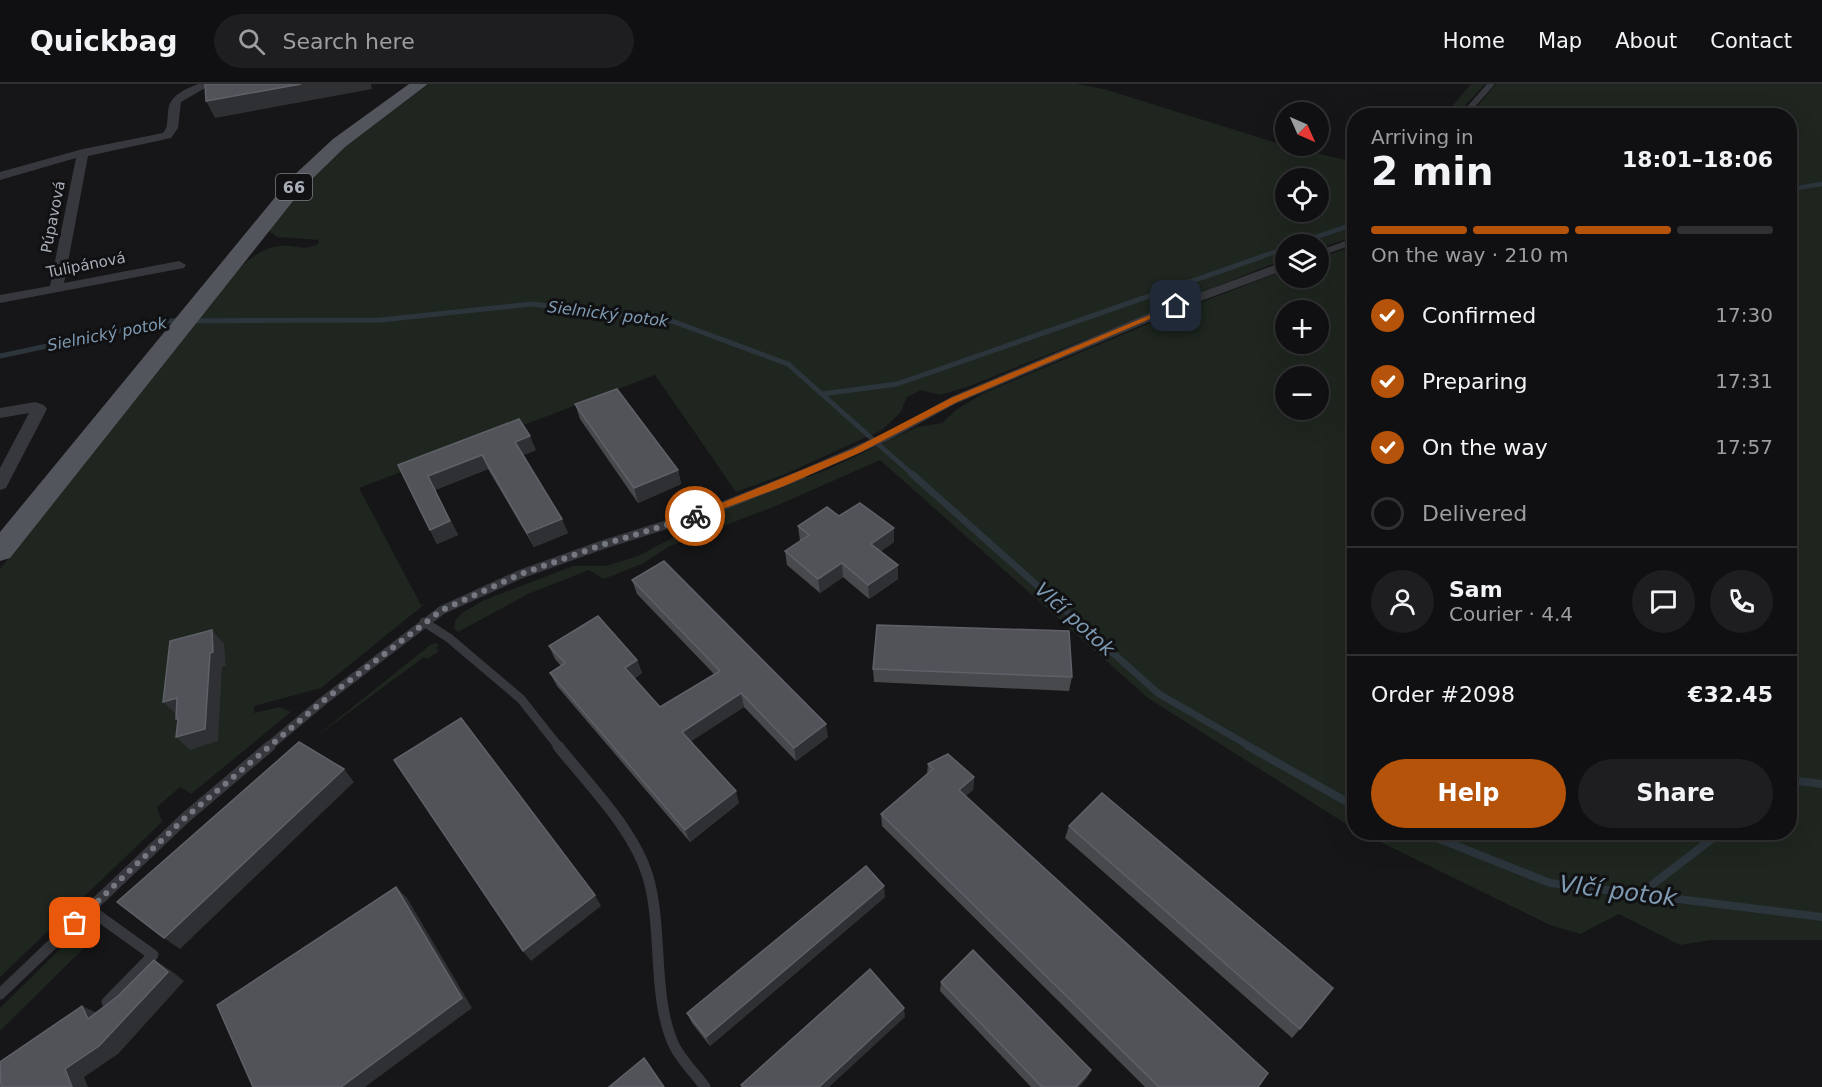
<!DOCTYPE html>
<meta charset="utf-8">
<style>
:root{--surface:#101012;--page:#1e1e20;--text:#f1f3f6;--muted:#9c9d9f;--line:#303032;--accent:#b45309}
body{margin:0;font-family:"DejaVu Sans",sans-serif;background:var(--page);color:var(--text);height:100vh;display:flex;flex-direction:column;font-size:22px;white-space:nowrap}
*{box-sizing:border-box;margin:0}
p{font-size:20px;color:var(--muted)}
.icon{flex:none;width:33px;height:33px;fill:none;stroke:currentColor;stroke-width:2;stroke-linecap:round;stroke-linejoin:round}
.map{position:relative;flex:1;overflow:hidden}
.side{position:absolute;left:1347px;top:24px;width:450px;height:732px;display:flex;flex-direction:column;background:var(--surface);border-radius:24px;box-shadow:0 6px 24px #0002,0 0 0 2px var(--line)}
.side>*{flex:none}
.needle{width:39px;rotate:135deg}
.controls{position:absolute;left:1275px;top:18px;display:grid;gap:12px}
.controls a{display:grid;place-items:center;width:54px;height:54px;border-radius:50%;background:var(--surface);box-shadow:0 6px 24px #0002,0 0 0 2px var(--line);font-size:30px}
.pin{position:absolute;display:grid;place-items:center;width:51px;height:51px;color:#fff;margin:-26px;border-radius:12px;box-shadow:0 3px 9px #0006}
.courier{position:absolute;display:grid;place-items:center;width:60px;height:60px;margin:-30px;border:4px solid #b45309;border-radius:50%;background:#fff;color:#222;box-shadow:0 2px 8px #0007}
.summary em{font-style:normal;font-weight:800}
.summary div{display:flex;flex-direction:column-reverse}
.summary{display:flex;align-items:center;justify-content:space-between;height:102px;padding:0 24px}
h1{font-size:39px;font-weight:800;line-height:45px}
.bar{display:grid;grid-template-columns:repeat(4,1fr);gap:9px 6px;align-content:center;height:72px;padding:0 24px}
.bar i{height:8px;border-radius:4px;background:var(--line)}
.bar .selected{background:var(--accent)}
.bar p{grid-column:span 4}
.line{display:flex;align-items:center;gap:15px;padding:0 24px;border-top:2px solid var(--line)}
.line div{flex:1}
.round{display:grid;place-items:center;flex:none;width:63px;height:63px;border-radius:32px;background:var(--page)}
ol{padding:0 24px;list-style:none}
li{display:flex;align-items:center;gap:18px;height:66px}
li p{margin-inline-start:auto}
li .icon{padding:6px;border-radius:50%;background:var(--accent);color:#fff;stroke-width:4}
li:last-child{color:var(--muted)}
li i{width:33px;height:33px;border:3px solid var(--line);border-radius:50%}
.action{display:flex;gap:12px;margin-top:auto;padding:12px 24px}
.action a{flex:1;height:69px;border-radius:36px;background:var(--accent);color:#fff;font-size:24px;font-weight:800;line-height:69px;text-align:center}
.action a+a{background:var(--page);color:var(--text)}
header{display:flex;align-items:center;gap:36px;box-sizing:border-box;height:84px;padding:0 30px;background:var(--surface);border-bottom:2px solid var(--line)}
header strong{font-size:28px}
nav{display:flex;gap:33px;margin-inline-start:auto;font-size:21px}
.search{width:420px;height:54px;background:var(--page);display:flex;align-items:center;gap:15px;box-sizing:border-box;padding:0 21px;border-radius:33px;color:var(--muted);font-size:22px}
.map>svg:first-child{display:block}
.green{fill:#1e261f;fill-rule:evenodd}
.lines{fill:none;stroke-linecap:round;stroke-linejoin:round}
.stream-far3{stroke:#2c353c;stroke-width:4.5}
.stream-far2{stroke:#2c353c;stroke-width:5}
.stream-far1{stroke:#2c353c;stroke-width:7}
.stream{stroke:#2c353c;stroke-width:8}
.lane-far3{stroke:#37383d;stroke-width:6}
.lane-far2{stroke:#37383d;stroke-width:8}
.lane-far1{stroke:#37383d;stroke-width:9}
.lane{stroke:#37383d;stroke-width:11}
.street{fill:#37383d;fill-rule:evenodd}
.primary{fill:#53555c;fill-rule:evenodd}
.wall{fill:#47494d}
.shaded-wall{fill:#2f3033}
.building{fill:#525359;stroke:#5f6168;stroke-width:1.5}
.route{fill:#b45309}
.done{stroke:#757880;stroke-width:6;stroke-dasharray:0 10.8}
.labels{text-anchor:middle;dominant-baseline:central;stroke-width:6;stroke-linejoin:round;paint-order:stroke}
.far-street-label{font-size:15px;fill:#a8adb8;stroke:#111113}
.shield{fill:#111113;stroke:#7b7e86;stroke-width:1.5}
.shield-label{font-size:16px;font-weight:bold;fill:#a8adb8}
.far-water-label{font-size:16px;font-style:italic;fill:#7f9bb3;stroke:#111113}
.water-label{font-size:20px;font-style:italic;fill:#7f9bb3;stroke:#111113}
.near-water-label{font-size:24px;font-style:italic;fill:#7f9bb3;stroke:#111113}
</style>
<header>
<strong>Quickbag</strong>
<div class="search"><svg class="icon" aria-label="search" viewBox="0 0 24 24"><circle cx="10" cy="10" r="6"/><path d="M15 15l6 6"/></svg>Search here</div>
<nav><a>Home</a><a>Map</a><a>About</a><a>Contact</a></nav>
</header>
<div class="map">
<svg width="1822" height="1003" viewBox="0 0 1822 1003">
<rect width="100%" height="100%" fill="#161618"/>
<g class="green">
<path d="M429,0H1076L1104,5L1286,62L1354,78V153L1319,164L1318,160H1286L1285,175L967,303L940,311L921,306L907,313L900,329L882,346L783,391L736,408L655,291L359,404L421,521L426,519L321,604L254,622V629L280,623L291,628L191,710L180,703L157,723L162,738L0,893V485L233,191C249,174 265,160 290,162C301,163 307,166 318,160L319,156L277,153L269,147L271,142L335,70ZM1286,94H1318V128H1286Z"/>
<polygon points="1471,0 1485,0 1459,28 1448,27"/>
<polygon points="1496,0 1822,0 1822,856 1711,856 1680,861 1619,830 1580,850 1550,841 1362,749 1790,748 1790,32 1470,31"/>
<path d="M1354,162V745L1148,614L880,376L776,422L668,463L644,479L604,495L589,486L528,510L458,548L454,544L455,537L462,529L482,517L573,482H606L638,472L676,452L687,439L829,385L917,343L942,339L957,325L984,309L1184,225L1285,186L1286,194H1318L1319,174ZM1286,226H1318V260H1286ZM1286,292H1318V326H1286Z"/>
<polygon points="436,559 439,561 436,564 439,567 427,575 424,573 313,655 430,561"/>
<polygon points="87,839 100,848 0,947 0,924"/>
</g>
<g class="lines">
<g class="stream-far3">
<polyline points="1790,105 1822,100"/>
<polyline points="1296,160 1354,140"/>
<polyline points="1257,174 1286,164"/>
</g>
<g class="stream-far2">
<polyline points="0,272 164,237 381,236 532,220 672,237 788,280 913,391"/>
<polyline points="822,310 897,300 1261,173"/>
</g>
<polyline class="stream-far1" points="912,390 1159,610 1251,663"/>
<g class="stream">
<polyline points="1248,662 1354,722"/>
<polyline points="1790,696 1822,700"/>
<polyline points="1422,748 1550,799 1822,833"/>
<polyline points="1640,810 1721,748"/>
</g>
<g class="lane-far3">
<polyline points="1463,32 1491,0"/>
<polyline points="1318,170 1354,157"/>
</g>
<polyline class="lane-far2" points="800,391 888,352 954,316 1176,222 1286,181"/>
<g class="lane-far1">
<polyline points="424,538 449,554 521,615 559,663"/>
<polyline points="268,663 323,617 442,526 521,490 602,461 710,427 803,390"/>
</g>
<g class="lane">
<path d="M558,662C588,700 634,745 648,793C663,844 652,911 673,959C679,974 695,989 705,1003"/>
<polyline points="89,825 153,871 107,918"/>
<polyline points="0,910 185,734 270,662"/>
</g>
<g class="street">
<path d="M198,0H212L181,18L178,44L171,54L88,72L64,199L179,177L186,181L184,184L0,219V211L50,202L76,74L0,96V88L83,65L163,49C168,43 167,38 168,30C168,12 183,6 198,0Z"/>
<polygon points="35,318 44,321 47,325 8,400 6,404 0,406 0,384 29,329 0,334 0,324"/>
</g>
<polygon class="primary" points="409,0 428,0 345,63 305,102 10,474 0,477 0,448 291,94 333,55"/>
</g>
<g class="wall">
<polygon points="575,320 678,386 681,400 638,419 580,335"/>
<polygon points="536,366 523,371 568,449 534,463 488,385 435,406 458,451 437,460 398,381"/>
<polygon points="839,432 894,458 881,467 898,481 898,495 869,515 843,493 820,509 787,481 785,467 800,457 798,442"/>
<polygon points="632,496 828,653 796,677 744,623 691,657 739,719 690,758 557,602 550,589 561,582 555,575 549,562 637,576 642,589 634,595 660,623 714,590 637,510"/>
<polygon points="873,585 1072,593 1069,607 874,598"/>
<polygon points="928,680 974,693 973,706 965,712 1258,1003 1145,1003 882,742 881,730 927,690"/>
<polygon points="1069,742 1300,945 1292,954 1065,754"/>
<polygon points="885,813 710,962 692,939 687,929"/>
<polygon points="941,898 1091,986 1087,994 1079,1003 1031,1003 940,907"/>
</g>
<g class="shaded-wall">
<polygon points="301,0 371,0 372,5 215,34 206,17"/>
<polygon points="530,352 536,366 521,372 515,358"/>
<polygon points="482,371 488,385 435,406 458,451 437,460 430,446 428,392"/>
<polygon points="678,386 681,400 638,419 634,404"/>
<polygon points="562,435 568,449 534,463 527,449"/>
<polygon points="894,444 894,458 872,474 871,460"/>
<polygon points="842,479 843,493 820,509 818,495"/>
<polygon points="898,481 898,495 869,515 868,501"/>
<polygon points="212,546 224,560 226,582 222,583 218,657 190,666 176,653 210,569"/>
<polygon points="637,576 642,589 630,598 625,584"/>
<polygon points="741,609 744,623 687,660 682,648"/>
<polygon points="177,614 177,631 163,618"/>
<polygon points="826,640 828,653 796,677 794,664"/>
<polygon points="344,685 354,698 180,865 164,854"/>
<polygon points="974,693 973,706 958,718 959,706"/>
<polygon points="736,707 739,719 690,758 685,746"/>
<polygon points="884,802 885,813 710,962 706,953"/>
<polygon points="396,803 407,814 472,924 365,1003 341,1003"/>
<polygon points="595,811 601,822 531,877 523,867"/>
<polygon points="154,876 170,886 184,897 118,970 84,993 88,1003 72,1003 65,985"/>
<polygon points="82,922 101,931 88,935"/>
<polygon points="904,924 905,933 829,1003 819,1003"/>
<polygon points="1091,986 1087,994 1079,1003 1076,1003"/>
</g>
<g class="building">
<polygon points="205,0 301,0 206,17"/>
<polygon points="617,305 678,386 634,404 575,320"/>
<polygon points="519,335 530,352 515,358 562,435 527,449 482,371 428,392 450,437 430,446 398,381"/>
<polygon points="860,419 894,444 871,460 898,481 868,501 842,479 818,495 785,467 809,451 798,442 827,423 839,432"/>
<polygon points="664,477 826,640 794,664 741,609 682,648 736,707 685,746 550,589 565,579 549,562 598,532 637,576 625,584 660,623 720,587 632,496"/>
<polygon points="877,541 1069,547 1072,593 873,585"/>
<polygon points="212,546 213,568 210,569 205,645 176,653 178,635 176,635 177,614 163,618 170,557"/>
<polygon points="461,634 595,811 523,867 394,676"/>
<polygon points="299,658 344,685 164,854 117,818"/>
<polygon points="948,670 974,693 959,706 1268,989 1258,1003 1159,1003 881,730 933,685 928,680"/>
<polygon points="1102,709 1333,904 1300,945 1069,742"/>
<polygon points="866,782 884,802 706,953 687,929"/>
<polygon points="396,803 462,914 341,1003 253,1003 217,921"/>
<polygon points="973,866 1091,986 1076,1003 1042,1003 941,898"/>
<polygon points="154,876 168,888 99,962 65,985 72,1003 1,1003 0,978 82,922 88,935 118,912"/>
<polygon points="870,885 904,924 819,1003 743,1003 741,1001"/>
<polygon points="644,974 664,1003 609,1003"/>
</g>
<polygon class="route" points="1174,221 1180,222 957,318 859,369 784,402 698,434 692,434 690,432 853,365 951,314"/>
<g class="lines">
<polyline class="done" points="75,839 185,734 323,617 442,526 521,490 602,461 695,432"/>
</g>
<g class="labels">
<g class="far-street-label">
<text transform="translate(53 133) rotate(-79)">Púpavová</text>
<text transform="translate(86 181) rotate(-11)">Tulipánová</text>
</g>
<rect class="shield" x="276" y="90" width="36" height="26" rx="4.5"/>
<g class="shield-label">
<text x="294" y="103">66</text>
</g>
<g class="far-water-label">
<text transform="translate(608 230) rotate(7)">Sielnický potok</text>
<text transform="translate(107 250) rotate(-11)">Sielnický potok</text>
</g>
<g class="water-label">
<text transform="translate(1075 535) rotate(42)">Vlčí potok</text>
</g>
<g class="near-water-label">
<text transform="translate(1618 807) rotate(7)">Vlčí potok</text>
</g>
</g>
</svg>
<div class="controls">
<a><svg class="needle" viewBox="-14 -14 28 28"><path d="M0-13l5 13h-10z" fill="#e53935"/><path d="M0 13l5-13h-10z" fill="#9c9d9f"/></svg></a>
<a><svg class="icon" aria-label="locate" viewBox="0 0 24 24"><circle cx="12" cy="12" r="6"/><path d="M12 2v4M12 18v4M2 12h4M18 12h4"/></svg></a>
<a><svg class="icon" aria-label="layers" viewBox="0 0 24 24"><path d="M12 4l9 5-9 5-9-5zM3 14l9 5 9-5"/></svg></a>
<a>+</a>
<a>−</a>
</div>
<div class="pin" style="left:75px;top:839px;background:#ea580c"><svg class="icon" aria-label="bag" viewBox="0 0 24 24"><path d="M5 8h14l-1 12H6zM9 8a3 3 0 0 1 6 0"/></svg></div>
<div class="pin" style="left:1176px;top:222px;background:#1f2937"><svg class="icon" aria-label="home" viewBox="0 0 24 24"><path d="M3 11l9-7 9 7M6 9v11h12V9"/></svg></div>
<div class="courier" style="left:695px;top:432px"><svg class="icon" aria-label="bike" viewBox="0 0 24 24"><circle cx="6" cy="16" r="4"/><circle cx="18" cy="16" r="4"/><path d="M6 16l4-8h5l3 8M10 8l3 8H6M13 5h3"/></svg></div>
<section class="side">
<div class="summary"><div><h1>2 min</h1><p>Arriving in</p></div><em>18:01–18:06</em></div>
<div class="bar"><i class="selected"></i><i class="selected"></i><i class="selected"></i><i></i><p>On the way · 210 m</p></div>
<ol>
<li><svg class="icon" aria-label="check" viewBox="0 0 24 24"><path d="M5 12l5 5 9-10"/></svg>Confirmed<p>17:30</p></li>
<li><svg class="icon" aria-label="check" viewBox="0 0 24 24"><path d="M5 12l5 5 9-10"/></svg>Preparing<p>17:31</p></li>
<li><svg class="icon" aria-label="check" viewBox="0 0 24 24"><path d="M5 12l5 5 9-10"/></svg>On the way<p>17:57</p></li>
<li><i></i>Delivered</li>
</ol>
<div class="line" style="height:108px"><a class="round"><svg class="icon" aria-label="person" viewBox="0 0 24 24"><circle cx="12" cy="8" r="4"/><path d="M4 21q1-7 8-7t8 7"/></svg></a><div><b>Sam</b><p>Courier · 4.4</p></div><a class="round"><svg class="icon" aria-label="chat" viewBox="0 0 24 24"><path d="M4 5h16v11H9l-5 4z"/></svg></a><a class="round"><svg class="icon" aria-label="phone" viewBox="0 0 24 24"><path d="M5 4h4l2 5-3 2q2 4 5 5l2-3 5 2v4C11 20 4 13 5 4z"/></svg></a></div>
<div class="line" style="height:78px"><div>Order #2098</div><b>€32.45</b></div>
<div class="action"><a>Help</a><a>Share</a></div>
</section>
</div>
